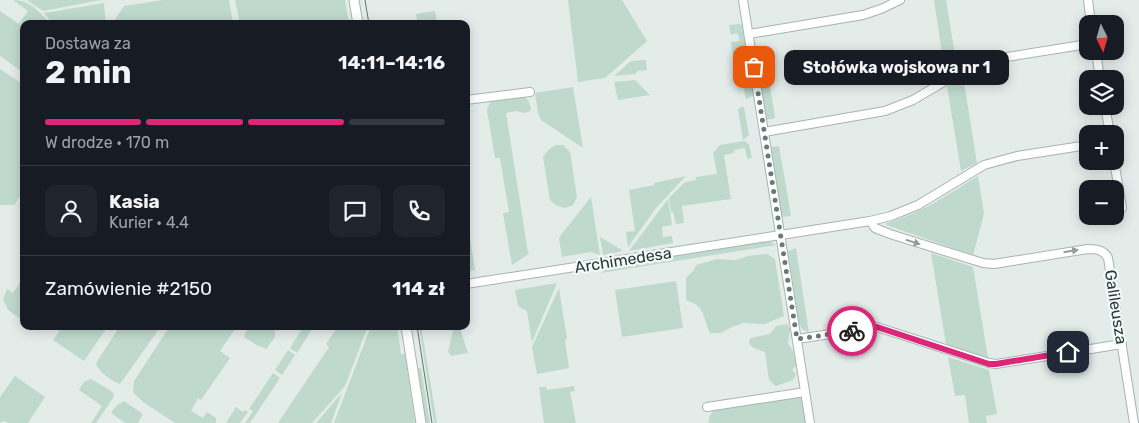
<!DOCTYPE html>
<html lang="pl">
<meta charset="utf-8">
<style>
:root{--surface:#171b24;--page:#20242c;--text:#f1f3f6;--muted:#9ea1a6;--line:#363941;--accent:#db2777}
body{margin:0;font-family:Rubik,sans-serif;background:var(--page);color:var(--text);height:100vh;display:flex;flex-direction:column;font-size:19px;white-space:nowrap}
*{box-sizing:border-box;margin:0}
p{font-size:16px;color:var(--muted)}
.icon{flex:none;width:28px;height:28px;fill:none;stroke:currentColor;stroke-width:2;stroke-linecap:round;stroke-linejoin:round}
.map{position:relative;flex:1;overflow:hidden}
.panel{position:absolute;left:20px;top:20px;width:450px;height:310px;display:flex;flex-direction:column;background:var(--surface);border-radius:10px;box-shadow:0 2px 12px #0003}
.panel>*{flex:none}
.needle{width:32px;rotate:175deg}
.fabs{position:absolute;left:1079px;top:15px;display:grid;gap:10px}
.fabs a{display:grid;place-items:center;width:45px;height:45px;border-radius:10px;background:var(--surface);box-shadow:0 2px 12px #0003;font-size:25px}
.pin{position:absolute;display:grid;place-items:center;width:42px;height:42px;color:#fff;margin:-21px;border-radius:10px;box-shadow:0 2px 8px #0006}
.courier{position:absolute;display:grid;place-items:center;width:50px;height:50px;margin:-25px;border:4px solid #db2777;border-radius:50%;background:#fff;color:#222;box-shadow:0 1px 6px #0007}
.bubble{position:absolute;height:35px;border-radius:10px;background:var(--surface);box-shadow:0 2px 12px #0003;font-size:16px;font-weight:700;line-height:35px;text-align:center}
.overview em{font-style:normal;font-weight:700}
.overview div{display:flex;flex-direction:column-reverse}
.overview{display:flex;align-items:center;justify-content:space-between;height:85px;padding:0 25px}
h1{font-size:32px;font-weight:700;line-height:38px}
.bar{display:grid;grid-template-columns:repeat(4,1fr);gap:8px 5px;align-content:center;height:60px;padding:0 25px}
.bar i{height:6px;border-radius:4px;background:var(--line)}
.bar .active{background:var(--accent)}
.bar p{grid-column:span 4}
.line{display:flex;align-items:center;gap:12px;padding:0 25px;border-top:1px solid var(--line)}
.line div{flex:1}
.round{display:grid;place-items:center;flex:none;width:52px;height:52px;border-radius:10px;background:var(--page)}
.map>svg:first-child{display:block}
.green{fill:#bfdacc}
.lines{fill:none;stroke-linecap:round;stroke-linejoin:round}
.minor-casing{stroke:#a7b3b2;stroke-width:10}
.tertiary-casing{stroke:#a7b3b2;stroke-width:11}
.minor{stroke:#fff;stroke-width:8}
.tertiary{stroke:#fff;stroke-width:9}
.tram{stroke:#607775;stroke-width:1}
.oneway{fill:#929d9c}
.done{stroke:#687978;stroke-width:5;stroke-dasharray:0 9}
.route{stroke:#db2777;stroke-width:6}
.labels{text-anchor:middle;dominant-baseline:central;stroke-width:4.5;stroke-linejoin:round;paint-order:stroke}
.street-label{font-size:16px;fill:#253b3a;stroke:#f4f8f7}
</style>
<div class="map">
<svg width="1139" height="423" viewBox="0 0 1139 423">
<rect width="100%" height="100%" fill="#e4ecea"/>
<g class="green">
<path d="M13,0C30,0 40,12 50,24H24V73L0,56V11L19,24L28,11Z"/>
<polygon points="27,0 101,0 43,11"/>
<polygon points="163,0 229,0 233,23 112,24 124,6"/>
<polygon points="235,0 345,0 349,24 240,24"/>
<polygon points="568,0 622,0 647,41 605,78 578,82"/>
<polygon points="934,0 946,0 957,67 945,73"/>
<polygon points="104,3 106,24 53,24 44,13"/>
<polygon points="435,11 437,24 418,24 416,14"/>
<polygon points="739,24 742,25 748,58 741,75 741,83 737,83 731,42 740,41 737,33 731,35 729,25"/>
<polygon points="764,47 775,118 766,120 755,48"/>
<polygon points="646,60 647,70 638,71 635,74 614,76 631,61"/>
<path d="M749,64L754,93L753,96L746,99C743,84 740,78 749,64Z"/>
<polygon points="0,69 24,85 24,190 14,205 0,205"/>
<polygon points="963,77 977,163 961,171 947,86"/>
<polygon points="635,80 650,95 618,100 614,82"/>
<polygon points="573,87 583,148 541,120 538,113 535,93"/>
<polygon points="523,96 528,100 531,108 530,111 524,113 516,111 506,113 528,253 530,253 512,265 503,213 509,212 500,158 495,158 487,110 490,102 493,99"/>
<polygon points="741,107 744,107 749,135 743,140 738,110"/>
<polygon points="744,141 749,144 752,158 747,159 745,148 734,150 734,153 724,155 731,199 682,206 684,223 676,224 673,212 671,212 669,198 685,182 696,180 696,177 717,174 713,153 720,145"/>
<polygon points="556,145 563,145 570,152 577,197 573,205 565,208 557,206 550,200 543,157 548,150"/>
<polygon points="779,146 791,216 782,217 771,147"/>
<polygon points="686,176 656,208 628,247 626,232 635,231 629,190 654,185 654,183"/>
<path d="M978,176L984,214L973,255L886,225V223C921,214 948,194 978,176Z"/>
<polygon points="591,197 600,255 591,252 562,257 559,239 561,235"/>
<polygon points="668,199 672,225 662,227 663,237 672,236 673,243 629,251"/>
<polygon points="466,210 475,270 466,272"/>
<polygon points="600,237 622,250 622,251 603,255"/>
<polygon points="769,241 776,245 601,273 609,267"/>
<polygon points="796,248 809,333 802,329 799,324 788,251"/>
<polygon points="931,253 973,267 988,358 946,344"/>
<path d="M767,254L775,259L784,316L765,324L744,323L732,327L721,333H710C702,316 706,306 686,300V278L694,270L696,265L717,259L736,260L748,256Z"/>
<polygon points="24,277 24,321 8,310 3,299 7,289 13,293"/>
<polygon points="676,281 683,328 622,337 615,290"/>
<polygon points="557,283 532,342 527,311 518,306 515,290"/>
<polygon points="559,288 567,339 565,340 569,368 537,374 532,347"/>
<path d="M787,324L790,329L788,344C794,350 795,358 796,366L792,370L796,374L793,380L776,386L769,380L765,352L754,348L749,344L750,338L770,334L776,326Z"/>
<polygon points="63,326 108,326 84,361 53,340"/>
<path d="M120,326H125L131,330L134,326H161L120,384C112,381 98,372 96,363Z"/>
<polygon points="170,326 237,326 220,351 230,358 201,400 198,398 191,411 203,418 207,412 216,418 216,423 175,423 143,402 133,392 134,381"/>
<polygon points="242,326 271,326 275,332 275,337 266,349 261,346 260,347 244,337 247,330"/>
<polygon points="304,326 314,326 297,353 290,348"/>
<polygon points="338,326 368,326 345,386 312,423 278,423 329,347 326,344"/>
<polygon points="373,326 397,326 401,354 405,354 415,423 334,423 369,331"/>
<polygon points="419,326 421,326 437,423 434,423"/>
<polygon points="454,326 459,326 468,353 451,356 448,352"/>
<polygon points="288,350 295,355 282,375 275,370"/>
<polygon points="948,357 989,370 997,414 986,416 987,423 969,423 965,395 955,396"/>
<polygon points="418,368 421,368 430,423 426,423"/>
<polygon points="273,373 280,378 250,423 245,423 253,411 249,409"/>
<polygon points="15,376 45,397 28,423 8,423 4,421 0,423 0,397"/>
<polygon points="91,379 111,391 114,394 113,398 96,423 91,423 102,406 79,390 84,382"/>
<polygon points="574,386 575,391 570,392 576,423 544,423 539,387 546,387 547,390"/>
<polygon points="342,393 331,423 316,423"/>
<polygon points="802,394 807,423 707,423 709,422 709,417 714,409"/>
<polygon points="124,401 143,414 138,423 125,423 111,413 116,406"/>
<polygon points="236,407 243,412 245,410 248,412 240,423 226,423"/>
</g>
<g class="lines">
<g class="minor-casing">
<g id="minor">
<polyline points="743,0 810,423"/>
<polyline points="1088,0 1091,24"/>
<polyline points="749,34 863,15 881,9 900,0"/>
<polyline points="1096,51 1100,79"/>
<polyline points="466,100 530,92"/>
<polyline points="1105,106 1110,134"/>
<polyline points="764,132 885,111 913,100 969,67 988,60 1088,44"/>
<polyline points="1114,161 1122,208"/>
<path d="M870,221L875,228L890,234L983,263L994,264L1088,249C1097,249 1104,250 1108,258L1134,423"/>
<polyline points="466,284 870,221 891,216 918,205 984,165 1017,156 1088,145"/>
<polyline points="797,339 877,327 989,363 996,364 1122,344"/>
<polyline points="707,407 805,392"/>
</g>
</g>
<g class="tertiary-casing">
<g id="tertiary">
<polyline points="354,0 358,24"/>
<polyline points="406,326 421,423"/>
</g>
</g>
<use href="#minor" class="minor"/>
<use href="#tertiary" class="tertiary"/>
<g class="tram">
<polyline points="365,0 369,24"/>
<polyline points="417,326 432,423"/>
</g>
</g>
<defs><path id="oneway-solid" d="M-6-.8H1V-3.2L6.5 0L1 3.2V.8H-6Z" transform="scale(1.25)"/></defs>
<g class="oneway">
<use href="#oneway-solid" transform="translate(913 242) rotate(17)"/>
<use href="#oneway-solid" transform="translate(1071 251) rotate(-9)"/>
</g>
<g class="lines">
<polyline class="done" points="754,67 797,339 852,331"/>
<polyline class="route" points="852,331 877,327 989,364 996,364 1068,352"/>
</g>
<g class="labels">
<g class="street-label">
<text transform="translate(623 260) rotate(-9)">Archimedesa</text>
<text transform="translate(1116 307) rotate(81)">Galileusza</text>
</g>
</g>
</svg>
<div class="fabs">
<a><svg class="needle" viewBox="-14 -14 28 28"><path d="M0-13l5 13h-10z" fill="#e53935"/><path d="M0 13l5-13h-10z" fill="#9ea1a6"/></svg></a>
<a><svg class="icon" aria-label="layers" viewBox="0 0 24 24"><path d="M12 4l9 5-9 5-9-5zM3 14l9 5 9-5"/></svg></a>
<a>+</a>
<a>−</a>
</div>
<div class="pin" style="left:754px;top:67px;background:#ea580c"><svg class="icon" aria-label="bag" viewBox="0 0 24 24"><path d="M5 8h14l-1 12H6zM9 8a3 3 0 0 1 6 0"/></svg></div>
<div class="pin" style="left:1068px;top:352px;background:#1f2937"><svg class="icon" aria-label="home" viewBox="0 0 24 24"><path d="M3 11l9-7 9 7M6 9v11h12V9"/></svg></div>
<div class="courier" style="left:852px;top:331px"><svg class="icon" aria-label="bike" viewBox="0 0 24 24"><circle cx="6" cy="16" r="4"/><circle cx="18" cy="16" r="4"/><path d="M6 16l4-8h5l3 8M10 8l3 8H6M13 5h3"/></svg></div>
<div class="bubble" style="left:784px;top:50px;width:225px">Stołówka wojskowa nr 1</div>
<section class="panel">
<div class="overview"><div><h1>2 min</h1><p>Dostawa za</p></div><em>14:11–14:16</em></div>
<div class="bar"><i class="active"></i><i class="active"></i><i class="active"></i><i></i><p>W drodze · 170 m</p></div>
<div class="line" style="height:90px"><a class="round"><svg class="icon" aria-label="person" viewBox="0 0 24 24"><circle cx="12" cy="8" r="4"/><path d="M4 21q1-7 8-7t8 7"/></svg></a><div><b>Kasia</b><p>Kurier · 4.4</p></div><a class="round"><svg class="icon" aria-label="chat" viewBox="0 0 24 24"><path d="M4 5h16v11H9l-5 4z"/></svg></a><a class="round"><svg class="icon" aria-label="phone" viewBox="0 0 24 24"><path d="M5 4h4l2 5-3 2q2 4 5 5l2-3 5 2v4C11 20 4 13 5 4z"/></svg></a></div>
<div class="line" style="height:65px"><div>Zamówienie #2150</div><b>114 zł</b></div>
</section>
</div>
